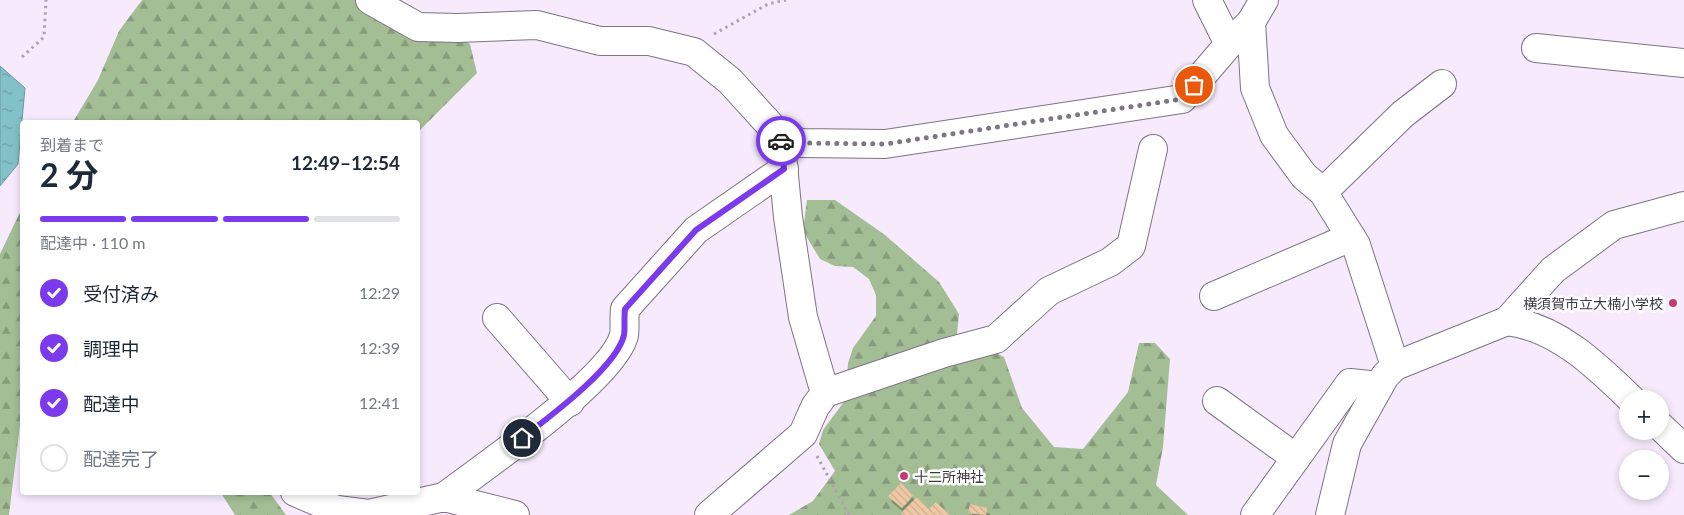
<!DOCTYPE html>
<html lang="ja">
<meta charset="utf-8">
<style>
:root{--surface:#fff;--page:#f2f2f3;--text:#1f2937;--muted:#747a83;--line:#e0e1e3;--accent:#7c3aed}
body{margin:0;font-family:Lato,"Noto Sans JP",sans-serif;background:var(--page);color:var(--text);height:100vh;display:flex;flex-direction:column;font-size:19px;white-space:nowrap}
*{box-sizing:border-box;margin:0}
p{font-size:16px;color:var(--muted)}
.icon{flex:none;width:28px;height:28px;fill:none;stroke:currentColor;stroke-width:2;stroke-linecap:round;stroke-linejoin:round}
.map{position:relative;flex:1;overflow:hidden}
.details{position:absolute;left:20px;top:120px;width:400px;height:375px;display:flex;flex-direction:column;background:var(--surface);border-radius:5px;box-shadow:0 2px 8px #0003}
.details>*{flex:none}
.fabs{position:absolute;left:1619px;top:390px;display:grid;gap:10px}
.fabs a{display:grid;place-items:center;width:50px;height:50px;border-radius:50%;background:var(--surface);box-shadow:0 2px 8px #0003;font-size:25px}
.pin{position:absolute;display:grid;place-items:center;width:42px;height:42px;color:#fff;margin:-21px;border:2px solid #fff;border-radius:50%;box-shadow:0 1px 5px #0007}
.courier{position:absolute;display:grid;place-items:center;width:50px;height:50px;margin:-25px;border:4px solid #7c3aed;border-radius:50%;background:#fff;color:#222;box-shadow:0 1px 6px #0007}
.overview em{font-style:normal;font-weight:700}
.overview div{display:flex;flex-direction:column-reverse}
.overview{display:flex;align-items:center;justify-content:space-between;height:85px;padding:0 20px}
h1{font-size:32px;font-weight:700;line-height:38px}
.bar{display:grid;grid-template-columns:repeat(4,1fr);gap:8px 5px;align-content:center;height:60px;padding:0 20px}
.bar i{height:6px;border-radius:4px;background:var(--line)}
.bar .active{background:var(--accent)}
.bar p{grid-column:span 4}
ol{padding:0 20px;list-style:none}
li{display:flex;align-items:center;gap:15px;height:55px}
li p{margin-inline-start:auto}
li .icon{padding:5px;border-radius:50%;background:var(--accent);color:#fff;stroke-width:4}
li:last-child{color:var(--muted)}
li i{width:28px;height:28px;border:2px solid var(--line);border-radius:50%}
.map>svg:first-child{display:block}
.forest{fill:url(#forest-firs)}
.water{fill:url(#water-ripples);stroke:#6e989f}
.building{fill:url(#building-back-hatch);filter:url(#shadow)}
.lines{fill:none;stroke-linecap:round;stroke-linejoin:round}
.minor-casing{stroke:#7e7484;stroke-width:30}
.path{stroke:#aca3b1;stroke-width:3;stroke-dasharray:2.5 4;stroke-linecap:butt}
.minor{stroke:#fff;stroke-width:28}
.done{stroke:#7e7782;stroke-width:5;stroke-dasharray:0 9}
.route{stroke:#7c3aed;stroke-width:6}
.poi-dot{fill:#c53a70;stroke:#fff;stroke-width:2}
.labels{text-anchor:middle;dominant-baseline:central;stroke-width:5;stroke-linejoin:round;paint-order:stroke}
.poi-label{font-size:14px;fill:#3d3940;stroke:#fff;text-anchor:end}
</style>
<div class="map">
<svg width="1684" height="515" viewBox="0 0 1684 515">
<defs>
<pattern id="forest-firs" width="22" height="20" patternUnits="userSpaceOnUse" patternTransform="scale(1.25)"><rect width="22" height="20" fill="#a3be95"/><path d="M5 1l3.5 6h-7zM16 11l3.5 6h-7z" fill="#869b7b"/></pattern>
<pattern id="water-ripples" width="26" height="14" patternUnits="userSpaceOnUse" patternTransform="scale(1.25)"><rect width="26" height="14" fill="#83c1c8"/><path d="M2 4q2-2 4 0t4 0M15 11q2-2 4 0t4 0" fill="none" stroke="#6c9ea4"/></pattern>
<pattern id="building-back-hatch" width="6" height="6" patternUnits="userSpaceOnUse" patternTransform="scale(1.25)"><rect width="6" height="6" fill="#efc9a5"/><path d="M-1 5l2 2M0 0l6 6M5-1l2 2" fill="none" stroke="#cead8f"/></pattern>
<filter id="shadow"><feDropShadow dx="3" dy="5.5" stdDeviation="0" flood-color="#0004"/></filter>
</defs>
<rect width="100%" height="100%" fill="#f6eafc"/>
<g class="forest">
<polygon points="142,0 401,0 404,5 470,44 477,73 418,132 418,122 73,122 98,80 119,31"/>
<polygon points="807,200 835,200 885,235 939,282 959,314 957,334 1004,357 1022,408 1054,447 1083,449 1128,392 1139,343 1155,343 1170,359 1163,447 1156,485 1188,515 789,515 813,501 835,471 819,444 823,430 846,399 848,363 853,348 876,316 876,295 869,279 853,267 835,266 820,259 803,231"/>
<polygon points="22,208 22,409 9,515 0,515 0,254"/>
<polygon points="221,493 270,493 286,515 235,515"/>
</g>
<polygon class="water" points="0,66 25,88 18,164 0,186"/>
<g class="building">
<polygon points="901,483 913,496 902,508 888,496"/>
<polygon points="917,497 929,509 936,502 950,515 902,515 901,513"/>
<polygon points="970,504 987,508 986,515 968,513"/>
</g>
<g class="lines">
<g class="minor-casing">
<g id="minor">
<polyline points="370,0 418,27 458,28 537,25 600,41 649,41 694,52 730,81 780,136 801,143 885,144 1182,99 1229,44 1251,22 1264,0"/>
<polyline points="1207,0 1229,44"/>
<polyline points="1251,22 1255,88 1274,135 1304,176 1323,192 1356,245 1395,366"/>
<polyline points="1536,48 1684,63"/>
<polyline points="1323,192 1403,114 1442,84"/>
<polyline points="1214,296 1351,237"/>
<polyline points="497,318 570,402"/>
<path d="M1507,321C1557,327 1596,365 1631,399"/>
<polyline points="825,393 944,353 996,339 1049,291 1110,262 1131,246 1153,149"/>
<polyline points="1217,401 1296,458"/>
<polyline points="1660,426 1684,449"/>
<polyline points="295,492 337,510 369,514 444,497 515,515"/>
<path d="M444,497C482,468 614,378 624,335C625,331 624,316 625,309L696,230L784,169"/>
<polyline points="709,515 803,434 815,407 825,393 803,317 788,217 782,155"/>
<polyline points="1255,515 1350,383 1379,386"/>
<polyline points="1330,515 1347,444 1385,376 1395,366 1507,321 1553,270 1614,225 1684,206"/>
</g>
</g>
<g class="path">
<polyline points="714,34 768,4 786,0"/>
<polyline points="22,57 44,37 46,0"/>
<polyline points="817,456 849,515"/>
</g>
<use href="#minor" class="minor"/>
</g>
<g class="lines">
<polyline class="done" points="781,141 780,136 801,143 885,144 1182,99 1194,85"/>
<path class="route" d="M522,438C548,418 617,367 624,335C625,331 624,316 625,309L696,230L784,169L781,141"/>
</g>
<g class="poi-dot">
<circle cx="1673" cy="303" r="5"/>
<circle cx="904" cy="476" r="5"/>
</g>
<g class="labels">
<g class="poi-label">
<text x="1663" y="303">横須賀市立大楠小学校</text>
<text x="914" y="476" text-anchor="start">十二所神社</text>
</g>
</g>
</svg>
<div class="fabs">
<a>+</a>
<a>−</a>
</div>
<div class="pin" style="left:1194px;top:85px;background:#ea580c"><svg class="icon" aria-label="bag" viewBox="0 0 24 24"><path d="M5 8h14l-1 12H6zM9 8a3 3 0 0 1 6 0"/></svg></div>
<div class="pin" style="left:522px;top:438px;background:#1f2937"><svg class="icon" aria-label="home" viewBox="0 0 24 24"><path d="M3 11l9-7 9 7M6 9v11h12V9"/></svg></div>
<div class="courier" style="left:781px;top:141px"><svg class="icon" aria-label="car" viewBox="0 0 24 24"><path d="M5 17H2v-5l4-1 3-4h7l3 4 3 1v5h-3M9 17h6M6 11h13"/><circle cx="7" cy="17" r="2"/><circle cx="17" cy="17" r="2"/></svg></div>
<section class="details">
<div class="overview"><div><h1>2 分</h1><p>到着まで</p></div><em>12:49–12:54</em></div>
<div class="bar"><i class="active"></i><i class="active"></i><i class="active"></i><i></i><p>配達中 · 110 m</p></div>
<ol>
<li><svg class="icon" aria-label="check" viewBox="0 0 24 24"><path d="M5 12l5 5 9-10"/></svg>受付済み<p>12:29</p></li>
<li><svg class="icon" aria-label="check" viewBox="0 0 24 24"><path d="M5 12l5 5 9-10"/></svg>調理中<p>12:39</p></li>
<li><svg class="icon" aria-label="check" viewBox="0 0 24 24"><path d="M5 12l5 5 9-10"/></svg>配達中<p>12:41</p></li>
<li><i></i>配達完了</li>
</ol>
</section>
</div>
